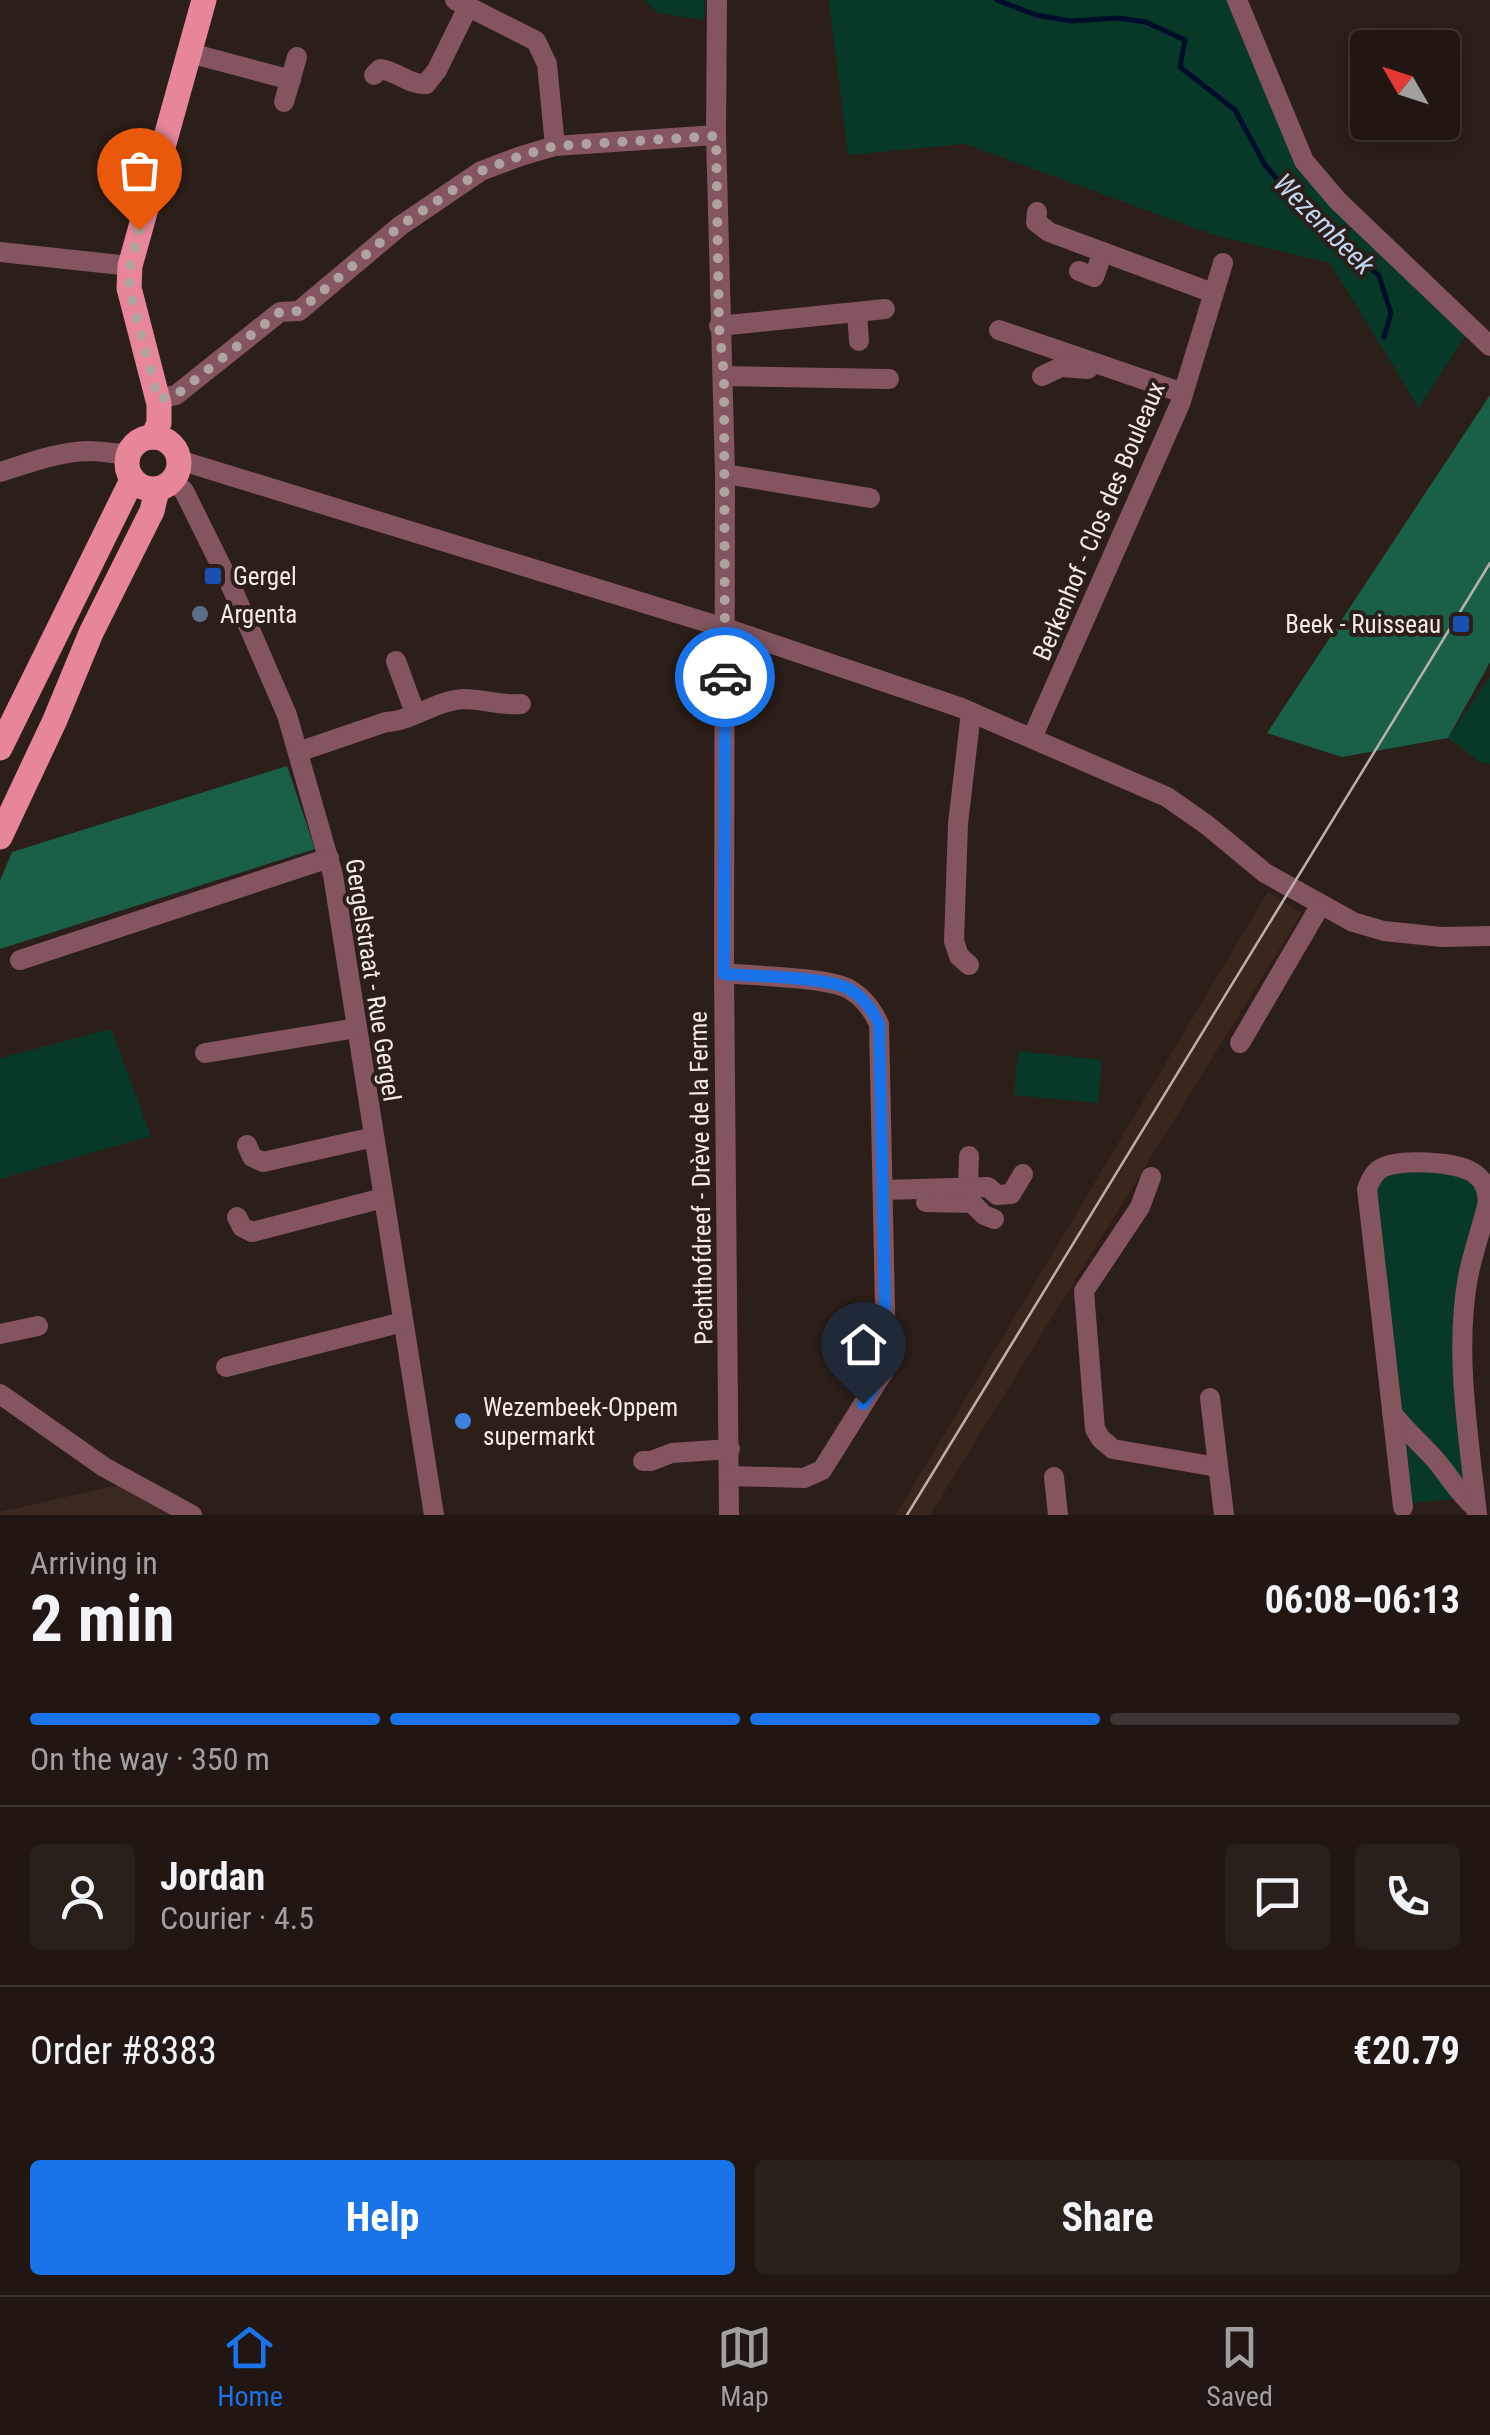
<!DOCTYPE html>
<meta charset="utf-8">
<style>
:root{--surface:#211612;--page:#291f1b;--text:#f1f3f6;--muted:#a29f9f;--line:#3e3532;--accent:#1a73e8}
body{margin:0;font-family:"Roboto Condensed",sans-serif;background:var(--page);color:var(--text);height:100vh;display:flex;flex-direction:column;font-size:38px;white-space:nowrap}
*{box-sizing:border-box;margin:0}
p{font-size:32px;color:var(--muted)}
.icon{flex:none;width:55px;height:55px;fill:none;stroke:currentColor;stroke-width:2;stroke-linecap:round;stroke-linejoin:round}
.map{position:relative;height:1515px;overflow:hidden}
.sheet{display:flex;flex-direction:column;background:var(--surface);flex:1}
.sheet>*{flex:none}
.needle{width:65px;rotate:309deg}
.buttons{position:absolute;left:1350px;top:30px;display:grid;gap:20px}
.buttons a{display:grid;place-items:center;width:110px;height:110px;border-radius:10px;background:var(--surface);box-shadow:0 5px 25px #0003,0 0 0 2px var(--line);font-size:50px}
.pin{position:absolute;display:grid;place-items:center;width:85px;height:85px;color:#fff;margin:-102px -42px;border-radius:50% 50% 50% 0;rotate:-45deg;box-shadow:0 0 10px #0007}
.pin .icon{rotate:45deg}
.courier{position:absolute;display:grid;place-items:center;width:100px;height:100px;margin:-50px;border:8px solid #1a73e8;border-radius:50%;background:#fff;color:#222;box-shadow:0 2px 12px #0007}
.overview em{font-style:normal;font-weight:700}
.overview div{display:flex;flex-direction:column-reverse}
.overview{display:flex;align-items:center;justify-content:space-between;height:170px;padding:0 30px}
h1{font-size:65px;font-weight:700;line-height:75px}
.bar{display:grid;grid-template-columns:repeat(4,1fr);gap:15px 10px;align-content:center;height:120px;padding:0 30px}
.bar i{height:12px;border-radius:8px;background:var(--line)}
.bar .on{background:var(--accent)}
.bar p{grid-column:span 4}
.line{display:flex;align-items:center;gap:25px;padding:0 30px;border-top:2px solid var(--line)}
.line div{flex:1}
.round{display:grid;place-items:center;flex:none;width:105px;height:105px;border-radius:10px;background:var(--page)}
.action{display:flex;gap:20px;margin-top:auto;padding:20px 30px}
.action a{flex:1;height:115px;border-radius:10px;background:var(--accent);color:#fff;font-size:40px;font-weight:700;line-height:115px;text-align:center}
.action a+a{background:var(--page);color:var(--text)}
.dock{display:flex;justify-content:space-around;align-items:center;height:140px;border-top:2px solid var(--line);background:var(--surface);font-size:28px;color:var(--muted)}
.dock a{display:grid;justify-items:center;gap:5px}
.dock .on{color:var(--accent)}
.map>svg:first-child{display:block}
.industrial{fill:#3a2921}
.built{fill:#39261d}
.green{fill:#083827}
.forest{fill:#196047}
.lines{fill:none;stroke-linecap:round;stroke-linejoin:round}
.stream{stroke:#000d2a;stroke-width:5}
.minor{stroke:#84555e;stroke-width:20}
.major{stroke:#e78699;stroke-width:25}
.tram{stroke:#baafaa;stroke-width:2.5}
.done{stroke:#aea39e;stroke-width:10;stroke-dasharray:0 18}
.route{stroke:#1a73e8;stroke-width:12}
.transit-dot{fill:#1a4fb4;stroke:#2c1e18;stroke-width:4}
.service-dot{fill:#5c6f8a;stroke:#2c1e18;stroke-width:4}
.shop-dot{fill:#3f7fe0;stroke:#2c1e18;stroke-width:4}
.labels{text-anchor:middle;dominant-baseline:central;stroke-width:8;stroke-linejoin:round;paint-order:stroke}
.street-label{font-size:25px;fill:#f4eae6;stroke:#2c1e18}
.poi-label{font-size:25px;fill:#f4eae6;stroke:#2c1e18;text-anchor:start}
.water-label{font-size:28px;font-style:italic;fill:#c1d6f2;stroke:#2c1e18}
</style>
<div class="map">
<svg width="1490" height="1515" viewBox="0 0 1490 1515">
<rect width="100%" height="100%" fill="#2c1e18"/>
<polygon class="industrial" points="122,1484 177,1515 0,1515 0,1512"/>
<polygon class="built" points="1268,892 1302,913 930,1515 896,1515"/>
<g class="green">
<polygon points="645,0 704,0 704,20 658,13"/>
<polygon points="829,0 1227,0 1235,9 1307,178 1465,336 1419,408 1330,263 1217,236 965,144 848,155"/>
<polygon points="1490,676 1490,764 1480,762 1448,738"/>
<polygon points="111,1029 151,1136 0,1179 0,1058"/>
<polygon points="1018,1051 1102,1060 1098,1103 1014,1095"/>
<polygon points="1390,1170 1465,1174 1482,1194 1463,1284 1468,1498 1409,1503 1375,1187"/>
</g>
<g class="forest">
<polygon points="1490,395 1490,662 1448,738 1342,757 1267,733"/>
<polygon points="287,766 315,849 0,949 0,881 12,852"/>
</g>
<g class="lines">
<polyline class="stream" points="997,0 1036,15 1071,21 1118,18 1146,22 1185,40 1180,67 1235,110 1265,165 1289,193 1379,276 1391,313 1384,337"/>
<g class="minor">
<polyline points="455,0 536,41 547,64 555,146"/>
<polyline points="717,0 716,135 725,474 724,973 729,1515"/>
<polyline points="1237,0 1304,161 1338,201 1490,346"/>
<polyline points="190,53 291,80"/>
<path d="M374,75L380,69C397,71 409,85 426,84L437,70L468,7"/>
<polyline points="284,102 297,57"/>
<polyline points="1037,212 1036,222 1049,232 1213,293"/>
<polyline points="0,252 130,266"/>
<polyline points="1079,271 1094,277 1103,252"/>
<polyline points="857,313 859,341"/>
<polyline points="719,326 885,309"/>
<polyline points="999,330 1183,393"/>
<polyline points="724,376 889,379"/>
<polyline points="1042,376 1061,367 1088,369"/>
<polyline points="158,399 176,395 280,312 299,311 400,226 481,171 521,156 555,146 716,135"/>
<polyline points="179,460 725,628 959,707 1167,797 1207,825 1265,873 1353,922 1384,931 1442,937 1490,936"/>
<path d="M0,472C29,463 57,452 88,451C101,451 115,454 129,454"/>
<polyline points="725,474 870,498"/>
<polyline points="173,481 184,491 232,588 287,715 333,875 434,1515"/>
<polyline points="396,661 415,713"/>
<polyline points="1032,738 1180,404 1223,263"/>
<path d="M298,752L386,722C413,721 436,700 464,699C483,699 501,706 521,704"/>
<polyline points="20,960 329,858"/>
<polyline points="969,965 959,956 954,941 958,824 971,712"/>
<path d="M724,973C752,976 827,977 849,989C863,997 872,1009 879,1024L886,1354L884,1371L822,1470L804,1478L730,1476"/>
<polyline points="1240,1043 1320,906"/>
<polyline points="205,1053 357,1028"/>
<polyline points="247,1145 252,1157 263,1162 374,1137"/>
<polyline points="1151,1177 1140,1207 1084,1291 1095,1429 1101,1439 1113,1449 1217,1467"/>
<polyline points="968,1187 969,1156"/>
<polyline points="883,1190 988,1187 997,1195 1011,1194 1023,1174"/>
<polyline points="926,1202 972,1203 984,1215 994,1219"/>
<polyline points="237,1217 242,1227 252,1232 383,1198"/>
<polyline points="0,1334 38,1326"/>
<polyline points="226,1367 403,1322"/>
<polyline points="0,1394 104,1467 192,1515"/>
<polyline points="1210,1398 1224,1515"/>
<path d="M1392,1413C1404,1429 1419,1442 1432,1456C1448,1473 1458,1494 1476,1508"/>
<polyline points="643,1461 651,1461 672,1453 730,1449"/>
<polyline points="1054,1477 1058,1515"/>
<path d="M1403,1507L1367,1189C1370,1181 1373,1174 1380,1169C1397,1158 1459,1161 1475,1174C1485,1181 1487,1190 1488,1202C1482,1227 1473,1252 1468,1277C1454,1353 1469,1438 1477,1515"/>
</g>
<g class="major">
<circle cx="153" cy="463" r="26"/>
<polyline points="153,437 159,423 159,404 129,288 130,266 204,0"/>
<polyline points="0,748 132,480"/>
<polyline points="0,837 55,720 91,633 152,511 157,490"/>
</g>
<polyline class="tram" points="907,1515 1490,563"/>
</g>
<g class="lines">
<polyline class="done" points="139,230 130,266 129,288 158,399 176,395 280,312 299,311 400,226 481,171 520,156 555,146 716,136 719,326 724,376 725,677"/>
<path class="route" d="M725,677L724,974C752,976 826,977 849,989C863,997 872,1009 879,1024L886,1354L884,1371L863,1404"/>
</g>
<g class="transit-dot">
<rect x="203" y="566" width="20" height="20" rx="5"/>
<rect x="1451" y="614" width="20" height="20" rx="5"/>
</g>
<circle class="service-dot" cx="200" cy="614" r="10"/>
<circle class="shop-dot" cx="463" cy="1421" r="10"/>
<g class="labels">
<g class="street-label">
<text transform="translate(1099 521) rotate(-67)">Berkenhof - Clos des Bouleaux</text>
<text transform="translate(373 980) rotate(81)">Gergelstraat - Rue Gergel</text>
<text transform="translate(701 1178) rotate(-91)">Pachthofdreef - Drève de la Ferme</text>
</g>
<g class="poi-label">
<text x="233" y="576">Gergel</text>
<text x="220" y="614">Argenta</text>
<text x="1441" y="624" text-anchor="end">Beek - Ruisseau</text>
<text x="483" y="1407">Wezembeek-Oppem<tspan x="483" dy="29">supermarkt</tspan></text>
</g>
<g class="water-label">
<text transform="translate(1324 224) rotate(45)">Wezembeek</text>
</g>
</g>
</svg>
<div class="buttons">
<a><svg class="needle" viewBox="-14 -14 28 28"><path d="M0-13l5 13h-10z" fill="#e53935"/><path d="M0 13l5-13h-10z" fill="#a29f9f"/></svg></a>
</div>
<div class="pin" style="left:139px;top:230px;background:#ea580c"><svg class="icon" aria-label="bag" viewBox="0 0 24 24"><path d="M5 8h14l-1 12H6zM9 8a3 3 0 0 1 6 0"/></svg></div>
<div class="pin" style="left:863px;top:1404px;background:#1f2937"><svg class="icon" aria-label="home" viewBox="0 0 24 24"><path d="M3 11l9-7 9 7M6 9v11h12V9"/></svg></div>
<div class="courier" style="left:725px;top:677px"><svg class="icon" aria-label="car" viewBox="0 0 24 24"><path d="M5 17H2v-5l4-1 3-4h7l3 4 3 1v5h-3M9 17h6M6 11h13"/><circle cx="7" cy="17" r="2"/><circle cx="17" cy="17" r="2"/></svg></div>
</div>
<section class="sheet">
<div class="overview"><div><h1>2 min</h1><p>Arriving in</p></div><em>06:08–06:13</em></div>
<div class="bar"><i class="on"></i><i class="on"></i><i class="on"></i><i></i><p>On the way · 350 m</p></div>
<div class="line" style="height:180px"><a class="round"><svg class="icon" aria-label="person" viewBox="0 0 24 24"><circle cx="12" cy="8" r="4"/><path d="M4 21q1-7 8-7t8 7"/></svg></a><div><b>Jordan</b><p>Courier · 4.5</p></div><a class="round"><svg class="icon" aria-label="chat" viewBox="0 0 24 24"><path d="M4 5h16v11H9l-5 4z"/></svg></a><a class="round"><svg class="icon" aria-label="phone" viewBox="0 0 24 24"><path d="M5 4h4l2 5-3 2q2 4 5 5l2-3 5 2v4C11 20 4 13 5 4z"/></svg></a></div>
<div class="line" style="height:130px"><div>Order #8383</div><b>€20.79</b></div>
<div class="action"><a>Help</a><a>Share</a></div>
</section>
<nav class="dock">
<a class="on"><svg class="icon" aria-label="home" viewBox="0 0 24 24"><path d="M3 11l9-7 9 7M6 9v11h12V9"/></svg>Home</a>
<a><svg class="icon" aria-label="map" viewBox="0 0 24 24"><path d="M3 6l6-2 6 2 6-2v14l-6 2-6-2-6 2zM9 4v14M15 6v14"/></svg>Map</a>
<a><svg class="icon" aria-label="saved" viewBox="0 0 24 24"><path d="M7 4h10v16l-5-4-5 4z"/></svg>Saved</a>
</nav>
